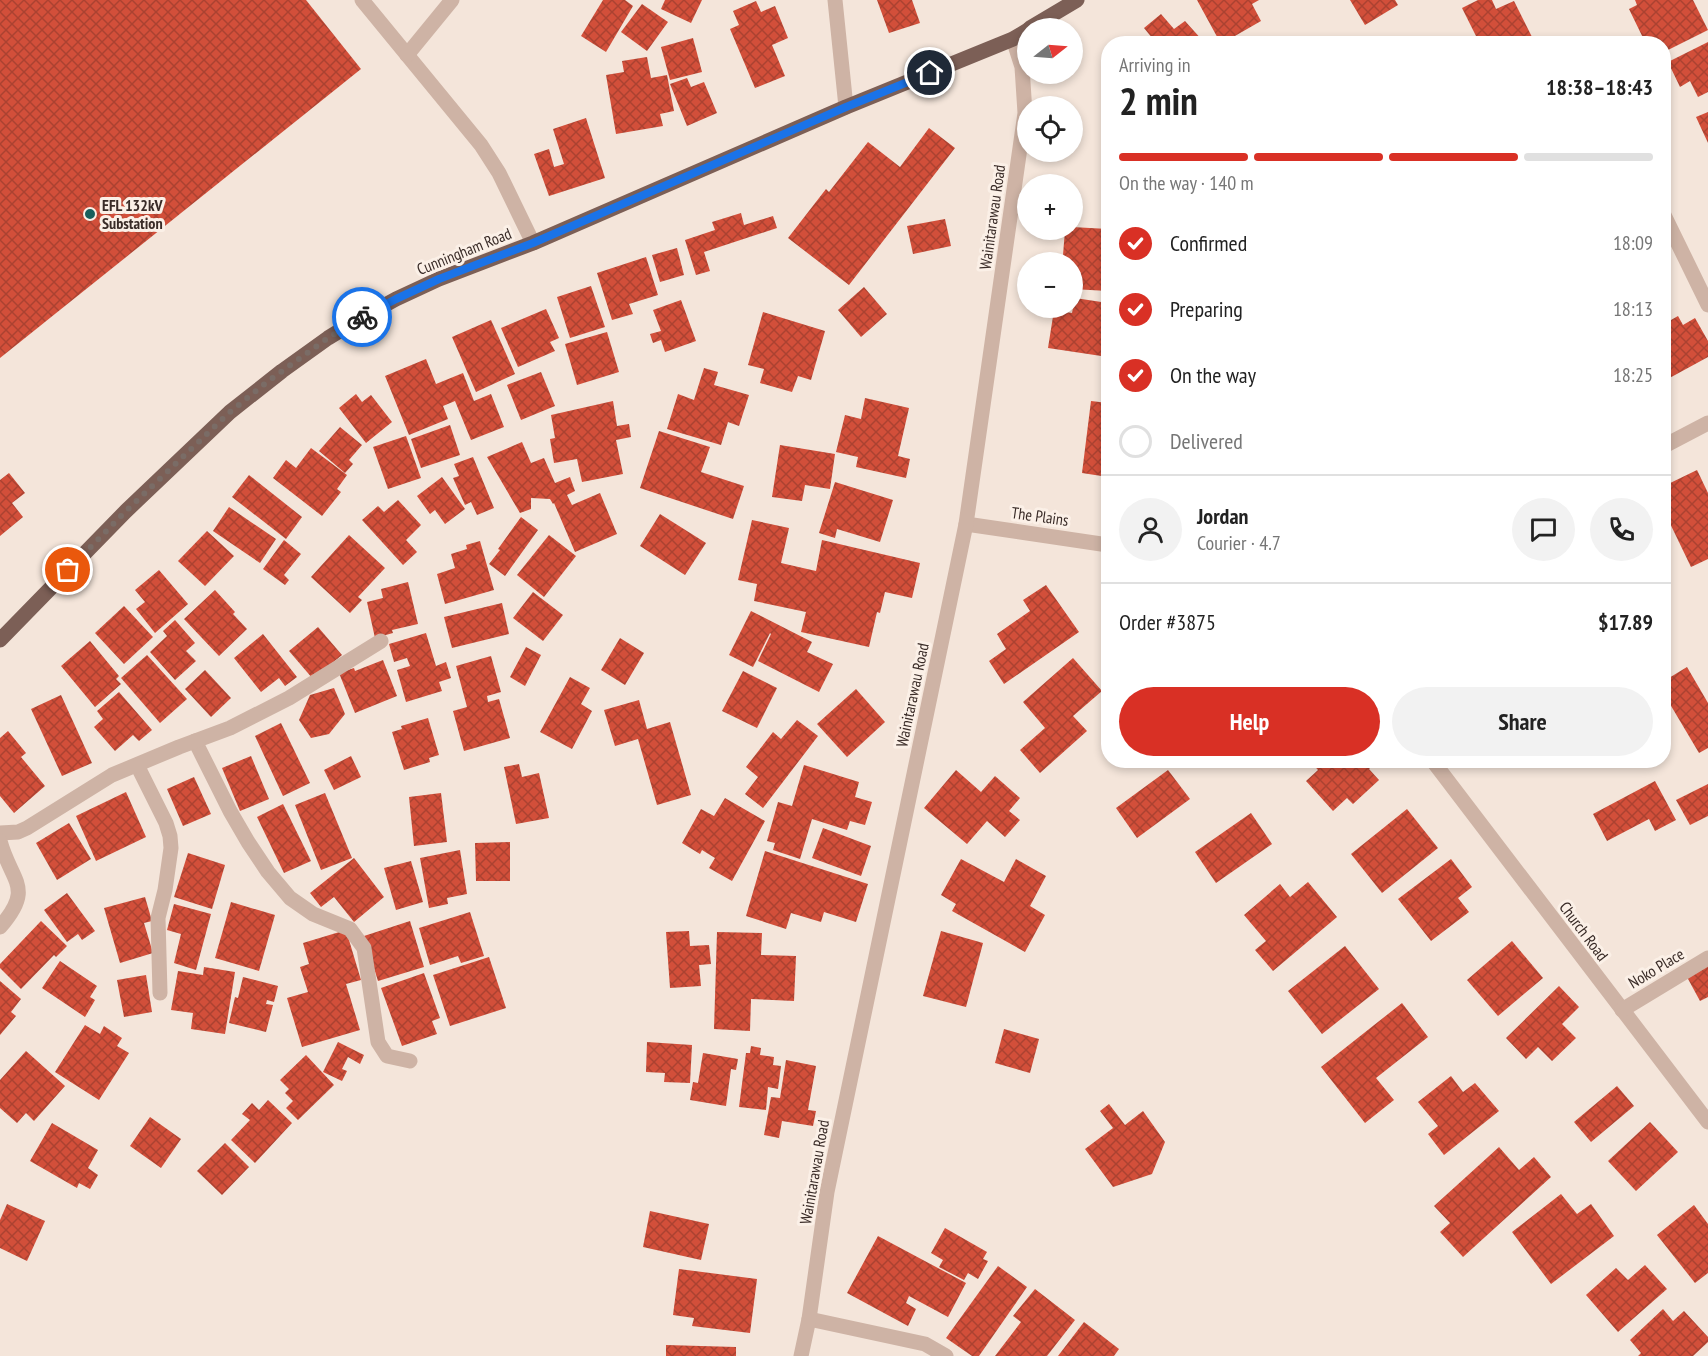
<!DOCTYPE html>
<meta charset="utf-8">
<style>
:root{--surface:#fff;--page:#f2f2f2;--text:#222;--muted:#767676;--line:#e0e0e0;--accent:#d93025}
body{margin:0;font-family:"PT Sans Narrow",sans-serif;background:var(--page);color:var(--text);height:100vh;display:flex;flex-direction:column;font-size:22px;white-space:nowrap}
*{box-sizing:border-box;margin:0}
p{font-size:20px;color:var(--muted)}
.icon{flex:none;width:33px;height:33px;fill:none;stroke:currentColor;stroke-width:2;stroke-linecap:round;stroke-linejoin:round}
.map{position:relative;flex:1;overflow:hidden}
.sheet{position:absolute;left:1101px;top:36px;width:570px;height:732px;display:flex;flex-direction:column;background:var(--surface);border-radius:24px;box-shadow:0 3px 9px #0003}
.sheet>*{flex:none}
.needle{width:39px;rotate:73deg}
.tools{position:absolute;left:1017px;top:18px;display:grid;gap:12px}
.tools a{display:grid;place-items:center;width:66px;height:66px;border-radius:50%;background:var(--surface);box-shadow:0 3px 9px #0003;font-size:30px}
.pin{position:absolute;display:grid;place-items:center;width:51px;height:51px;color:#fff;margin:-26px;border:3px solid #fff;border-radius:50%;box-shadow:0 2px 6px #0007}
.courier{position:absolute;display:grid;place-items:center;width:60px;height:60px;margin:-30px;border:4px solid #1a73e8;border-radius:50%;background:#fff;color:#222;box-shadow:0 2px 8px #0007}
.summary em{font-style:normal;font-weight:700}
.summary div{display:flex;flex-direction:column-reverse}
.summary{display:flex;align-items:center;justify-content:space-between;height:102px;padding:0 18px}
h1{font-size:39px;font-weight:700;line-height:45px}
.bar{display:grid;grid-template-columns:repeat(4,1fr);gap:9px 6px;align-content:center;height:72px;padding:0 18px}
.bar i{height:8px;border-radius:4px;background:var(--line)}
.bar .selected{background:var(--accent)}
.bar p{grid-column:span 4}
.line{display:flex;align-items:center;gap:15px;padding:0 18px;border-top:2px solid var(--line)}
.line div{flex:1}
.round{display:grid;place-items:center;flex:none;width:63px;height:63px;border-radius:32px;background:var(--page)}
ol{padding:0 18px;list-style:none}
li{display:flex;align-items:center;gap:18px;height:66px}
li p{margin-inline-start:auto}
li .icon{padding:6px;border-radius:50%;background:var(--accent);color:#fff;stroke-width:4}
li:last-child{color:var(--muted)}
li i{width:33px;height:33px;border:3px solid var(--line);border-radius:50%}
.button{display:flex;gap:12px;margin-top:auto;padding:12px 18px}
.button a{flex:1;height:69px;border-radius:36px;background:var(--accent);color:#fff;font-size:24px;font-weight:700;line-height:69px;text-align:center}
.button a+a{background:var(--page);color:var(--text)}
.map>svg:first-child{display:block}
.building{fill:url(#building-cross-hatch)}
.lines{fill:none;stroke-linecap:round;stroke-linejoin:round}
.minor{stroke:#ceb3a5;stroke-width:15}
.major{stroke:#7c5f56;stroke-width:15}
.done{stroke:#7a6c66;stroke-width:6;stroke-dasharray:0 10.8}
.route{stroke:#1a73e8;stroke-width:8}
.poi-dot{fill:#185f5c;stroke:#fbf0e7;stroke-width:2}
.labels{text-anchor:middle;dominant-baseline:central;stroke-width:6;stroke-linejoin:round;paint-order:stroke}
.poi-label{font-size:16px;font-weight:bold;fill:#392b27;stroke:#fbf0e7;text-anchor:start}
.street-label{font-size:16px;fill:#392b27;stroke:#fbf0e7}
</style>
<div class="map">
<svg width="1708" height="1356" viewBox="0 0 1708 1356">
<defs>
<pattern id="building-cross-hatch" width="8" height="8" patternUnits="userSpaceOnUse" patternTransform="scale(1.5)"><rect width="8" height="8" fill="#d24f3a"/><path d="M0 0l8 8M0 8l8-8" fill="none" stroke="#ab4231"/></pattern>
</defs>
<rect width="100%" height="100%" fill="#f4e5da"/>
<g class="building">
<polygon points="0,0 306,0 361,69 0,358"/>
<polygon points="603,0 625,0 633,6 606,52 581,36"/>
<polygon points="665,0 702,0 691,23 661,9"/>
<polygon points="877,0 912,0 920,23 889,33"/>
<polygon points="1197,0 1259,0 1252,4 1261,21 1221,44"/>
<polygon points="1350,0 1395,0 1398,5 1365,25"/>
<polygon points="1478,0 1492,0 1496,9 1514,1 1532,37 1518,44 1480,44 1462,8"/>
<polygon points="1635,0 1693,0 1708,30 1664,52 1664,44 1646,44 1629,9 1637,5"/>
<polygon points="756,1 761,12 775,6 788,38 772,45 785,76 755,88 730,29 739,25 733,11"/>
<polygon points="642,4 668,22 647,51 621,32"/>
<polygon points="1161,14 1174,29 1185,21 1203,41 1200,44 1157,44 1144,28"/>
<polygon points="693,38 702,72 670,80 661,47"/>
<polygon points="1708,42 1708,92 1698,97 1690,81 1680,87 1668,62"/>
<polygon points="647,57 651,78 667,75 674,111 660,114 663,126 616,134 606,75 624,72 622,61"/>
<polygon points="687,78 691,87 704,82 717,113 687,126 670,84"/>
<polygon points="1708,112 1708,143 1696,117"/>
<polygon points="586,118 605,178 549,196 534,154 549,149 554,167 564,164 553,129"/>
<polygon points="929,128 955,148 849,285 788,238 826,189 829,192 868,142 900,167"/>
<polygon points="741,213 744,225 773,216 777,228 704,252 710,271 696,275 685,240 715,230 712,222"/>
<polygon points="945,219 951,246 913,254 907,226"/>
<polygon points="1072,227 1108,229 1108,291 1072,289 1072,262 1046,262 1047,254 1063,255 1065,230 1072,230"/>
<polygon points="677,248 684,275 660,282 652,255"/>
<polygon points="646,257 658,295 629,304 633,314 612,320 597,273"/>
<polygon points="591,286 605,327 570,338 557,297"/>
<polygon points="864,287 887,314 861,337 838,310"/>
<polygon points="1075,298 1108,303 1108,357 1048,348 1054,310 1072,313"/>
<polygon points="681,300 696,341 665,352 661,340 653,343 650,334 661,331 653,310"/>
<polygon points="546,309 559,338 550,342 555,351 518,367 501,328"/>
<polygon points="763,312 825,331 811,380 798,376 792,392 760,383 764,369 748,365"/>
<polygon points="1678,316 1683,325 1695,318 1708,341 1708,357 1664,381 1664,324"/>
<polygon points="491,320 515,374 476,392 452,337"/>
<polygon points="607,332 619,372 577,385 565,344"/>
<polygon points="426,359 436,384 463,373 474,401 491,394 504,427 471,440 455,401 443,406 448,419 409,435 385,376"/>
<polygon points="704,368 718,372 714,385 749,395 739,426 728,422 721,445 667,429 678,394 694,400"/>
<polygon points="541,372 555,406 521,420 507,385"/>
<polygon points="356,394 362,402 371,395 392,422 366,443 339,408"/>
<polygon points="865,398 909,408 898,456 910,459 906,478 856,467 858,457 836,452 845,415 861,419"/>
<polygon points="613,401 617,426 629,424 631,437 616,440 623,474 582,482 577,459 554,463 550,439 555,438 551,415"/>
<polygon points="1091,401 1108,403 1108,477 1082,473"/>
<polygon points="450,425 460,455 421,468 411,439"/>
<polygon points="340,427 362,445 349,460 353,464 345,473 319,451"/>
<polygon points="659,431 710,447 701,472 744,486 733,519 640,488"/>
<polygon points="406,436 421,478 388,489 373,447"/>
<polygon points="522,442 531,463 544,458 555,483 570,477 575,491 567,495 572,505 600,493 617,534 575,552 554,503 553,504 550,499 531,498 531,509 520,513 487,457"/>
<polygon points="780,445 835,454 830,489 805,485 802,501 772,497"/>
<polygon points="311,448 347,475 337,489 341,492 322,516 273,478 286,460 296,468"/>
<polygon points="473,457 494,508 477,515 471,502 465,505 453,478 459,476 454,464"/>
<polygon points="1697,470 1708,493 1708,559 1691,567 1664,511 1664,486"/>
<polygon points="9,473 25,493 12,503 23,517 0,536 0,480"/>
<polygon points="249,475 302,517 286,539 232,497"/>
<polygon points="442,477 465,509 445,524 435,510 430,514 417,496"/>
<polygon points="835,482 893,500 880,542 837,529 835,538 819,533"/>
<polygon points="398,500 421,525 406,540 417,552 403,565 362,520 378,506 384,512"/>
<polygon points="229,507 276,539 260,563 213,531"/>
<polygon points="660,514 706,543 685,575 640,546"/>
<polygon points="521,517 538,530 505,576 489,564 500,550 498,549"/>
<polygon points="752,520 789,528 781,563 816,571 822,540 920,563 912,598 885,592 880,613 877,612 869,647 801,632 806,612 754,601 757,584 738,580"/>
<polygon points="207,531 234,556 205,586 178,561"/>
<polygon points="349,535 385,568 358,597 362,600 350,613 311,577"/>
<polygon points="549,535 576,556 544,597 517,575"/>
<polygon points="284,540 301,554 284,575 289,580 285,585 263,569"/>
<polygon points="480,541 494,590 445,604 437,574 455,568 451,554 467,549 466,545"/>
<polygon points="159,570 188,604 155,633 136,609 145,602 135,590"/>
<polygon points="408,582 418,624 392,630 393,633 375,638 367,602 383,598 381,589"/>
<polygon points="1046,585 1079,632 1004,684 989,661 1006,649 997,634 1030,611 1023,600"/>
<polygon points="215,590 235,612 233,614 247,629 219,656 184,619"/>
<polygon points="533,592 563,615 543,641 513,618"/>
<polygon points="502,603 509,634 452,648 444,617"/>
<polygon points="124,606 153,637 124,664 95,633"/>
<polygon points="751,611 812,642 807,652 833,664 819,692 758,661 771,634 770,633 753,667 729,655"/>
<polygon points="175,620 195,643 186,651 196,661 175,680 150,652 167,636 163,631"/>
<polygon points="318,627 342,655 313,679 289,651"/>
<polygon points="426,633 436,666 446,662 451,678 439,682 442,691 406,702 397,670 410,666 407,658 394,662 389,644"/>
<polygon points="263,634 297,677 285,686 279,678 261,692 234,658"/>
<polygon points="620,638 644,653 625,685 601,670"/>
<polygon points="90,641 119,676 116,679 121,684 95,707 61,666"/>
<polygon points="526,647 541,655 525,686 510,677"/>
<polygon points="147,655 187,699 160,723 121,678"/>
<polygon points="491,656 501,692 487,696 488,702 499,699 510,738 464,751 453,711 467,707 456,666"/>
<polygon points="1073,658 1102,691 1073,716 1087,731 1040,773 1020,750 1045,728 1023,702"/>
<polygon points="383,660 397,696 355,713 339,673 354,668 355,671"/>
<polygon points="1687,667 1708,703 1708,748 1699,753 1664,694 1664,681"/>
<polygon points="205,670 231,698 211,717 185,689"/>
<polygon points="743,671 777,688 757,728 722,711"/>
<polygon points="570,677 590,688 581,704 592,711 572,749 540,732"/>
<polygon points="334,688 345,714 329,734 311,738 299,720 310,695"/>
<polygon points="856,689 885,722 847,757 817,724"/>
<polygon points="119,692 152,730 139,741 133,735 115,751 94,727 103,719 97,711"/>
<polygon points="61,695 92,763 62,776 31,709"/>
<polygon points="639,700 647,729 670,722 691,795 657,805 638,739 615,746 604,710"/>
<polygon points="428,718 439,755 429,758 430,762 404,770 392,732 402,729 401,726"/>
<polygon points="797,720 818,736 763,808 745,794 758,777 746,767 773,732 781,739"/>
<polygon points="281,723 310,783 283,796 255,736"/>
<polygon points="8,731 26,753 21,757 45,786 14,813 0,796 0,738"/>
<polygon points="251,756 269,799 240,811 222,768"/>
<polygon points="351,756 361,777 334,790 324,770"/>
<polygon points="1309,760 1375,760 1376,762 1369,769 1379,780 1353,804 1347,798 1333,811 1306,781 1318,770"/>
<polygon points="519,764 522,777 539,773 549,818 516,824 504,767"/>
<polygon points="804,765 859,782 855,797 872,802 865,825 850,821 847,830 812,819 800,859 773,850 775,843 767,841 778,802 792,806"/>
<polygon points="956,770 981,792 995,776 1020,798 1009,811 1020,820 1005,837 987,821 967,844 924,808"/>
<polygon points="1168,770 1190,799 1137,838 1116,808"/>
<polygon points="194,777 211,814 183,826 167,789"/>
<polygon points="1655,781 1676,820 1655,831 1649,819 1607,841 1593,814"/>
<polygon points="1708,784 1708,816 1690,825 1676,800"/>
<polygon points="126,792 146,837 96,861 76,816"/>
<polygon points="325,793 352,858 321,870 295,805"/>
<polygon points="441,793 447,842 414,846 409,797"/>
<polygon points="725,798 765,821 732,881 709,868 715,858 702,850 700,854 682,843 701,809 714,816"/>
<polygon points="283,804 311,861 284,873 257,817"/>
<polygon points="1407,809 1438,848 1382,893 1351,854"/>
<polygon points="1251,813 1272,844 1216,883 1195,852"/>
<polygon points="69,823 91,859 57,880 36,843"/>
<polygon points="823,828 871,846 861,876 812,858"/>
<polygon points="510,842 510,881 476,881 475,843"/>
<polygon points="460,850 467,894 447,898 448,904 429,908 420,858"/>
<polygon points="765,851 868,884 856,922 824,912 821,922 791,913 786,929 746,916"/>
<polygon points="188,853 225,865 212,909 174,897"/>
<polygon points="354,858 384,897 354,922 334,897 321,907 310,893"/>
<polygon points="961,859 1004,882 1016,859 1046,876 1030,906 1045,915 1025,952 952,911 956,904 941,895"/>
<polygon points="1451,859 1472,887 1458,898 1469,912 1431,941 1398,899"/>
<polygon points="411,861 423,902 396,910 384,868"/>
<polygon points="1308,882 1337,917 1273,971 1255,950 1266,941 1244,915 1280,884 1290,897"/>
<polygon points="67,893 95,931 82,940 78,934 67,942 44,910"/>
<polygon points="145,897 152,921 144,923 153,953 120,963 104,908"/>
<polygon points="231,902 275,915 259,971 215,958"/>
<polygon points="174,904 211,914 196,970 174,963 181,934 167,930"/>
<polygon points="470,912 484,956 461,963 458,956 430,965 419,928"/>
<polygon points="41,921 67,946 56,957 54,955 21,989 0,968 0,964"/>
<polygon points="410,921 424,967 378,981 364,936"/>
<polygon points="346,930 361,980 346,984 360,1030 302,1047 287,998 308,992 300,967 309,964 303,943"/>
<polygon points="689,931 690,946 709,945 711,964 699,965 701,986 670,988 666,932"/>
<polygon points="941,931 983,943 966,1007 923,996"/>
<polygon points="717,932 762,933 761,955 796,956 794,1001 751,999 750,1031 714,1029"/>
<polygon points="1512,941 1543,978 1498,1016 1467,980"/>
<polygon points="1345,946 1379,989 1322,1034 1288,991"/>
<polygon points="489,957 506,1008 450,1026 433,975"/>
<polygon points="60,961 97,986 90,997 95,1000 85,1017 42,988"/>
<polygon points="1708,965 1708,997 1700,1001 1687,977"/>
<polygon points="204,967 235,972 225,1034 191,1029 193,1013 171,1010 178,971 203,975"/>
<polygon points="424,973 440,1018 432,1021 437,1034 402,1046 381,988"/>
<polygon points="146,975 152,1012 124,1017 117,980"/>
<polygon points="243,977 278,986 274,1002 267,1000 266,1004 273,1005 266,1032 229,1023 235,997 238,998"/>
<polygon points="0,981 21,999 11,1012 16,1016 0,1035"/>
<polygon points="1559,986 1579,1007 1562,1024 1576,1038 1552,1061 1538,1047 1526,1059 1506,1038"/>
<polygon points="1402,1003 1428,1037 1376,1078 1394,1100 1365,1123 1321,1067"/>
<polygon points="85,1025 100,1034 104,1026 122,1038 117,1046 129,1053 99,1100 55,1072"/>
<polygon points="1004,1029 1039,1039 1030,1073 995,1063"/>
<polygon points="338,1042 364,1055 360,1064 348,1057 342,1069 347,1071 342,1081 323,1072"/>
<polygon points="647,1042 692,1045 690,1083 664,1082 665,1073 646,1072"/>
<polygon points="751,1046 761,1048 760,1055 774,1057 773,1065 781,1066 778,1089 768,1087 766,1110 739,1107 746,1053 750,1053"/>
<polygon points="26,1051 65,1086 34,1121 26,1113 17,1123 0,1108 0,1080"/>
<polygon points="703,1053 738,1059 736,1070 731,1069 726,1106 690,1100 693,1082 698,1083"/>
<polygon points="306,1055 334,1085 298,1120 286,1108 293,1101 285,1093 289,1089 280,1080"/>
<polygon points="786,1060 816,1066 808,1110 816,1111 813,1126 782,1121 779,1138 764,1135 771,1097 780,1098"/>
<polygon points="1451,1076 1463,1092 1475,1083 1499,1111 1444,1155 1428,1134 1438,1126 1418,1102"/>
<polygon points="1617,1086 1634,1106 1591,1142 1574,1122"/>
<polygon points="268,1100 292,1123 255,1163 231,1140 250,1120 242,1114 252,1103 259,1110"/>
<polygon points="1109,1104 1125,1125 1143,1111 1165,1142 1152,1174 1113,1187 1085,1149 1113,1128 1100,1111"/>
<polygon points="150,1117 181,1139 161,1168 130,1146"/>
<polygon points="1650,1122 1678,1152 1636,1191 1608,1161"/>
<polygon points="52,1123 98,1150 88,1168 98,1175 90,1189 79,1183 77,1188 30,1161"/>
<polygon points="225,1143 249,1167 222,1195 197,1171"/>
<polygon points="1499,1147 1519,1170 1534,1157 1551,1177 1463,1257 1440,1232 1450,1223 1434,1206"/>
<polygon points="1561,1194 1577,1214 1591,1204 1614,1236 1551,1284 1512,1232"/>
<polygon points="7,1204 45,1221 27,1261 0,1248 0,1220"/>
<polygon points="1694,1205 1708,1224 1708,1273 1695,1283 1657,1235"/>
<polygon points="650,1211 709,1224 701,1260 643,1247"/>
<polygon points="945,1228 987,1252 983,1259 988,1261 978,1279 968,1273 964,1280 939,1267 943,1260 931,1253"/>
<polygon points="878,1236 966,1283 948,1317 909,1296 906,1303 916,1309 908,1326 847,1293"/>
<polygon points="1645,1265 1667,1289 1618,1332 1586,1295 1616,1268 1628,1280"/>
<polygon points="998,1266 1027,1287 979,1356 972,1356 946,1338"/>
<polygon points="679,1269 757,1279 750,1333 692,1326 694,1318 673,1315"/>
<polygon points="1035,1289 1075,1320 1047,1356 995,1356 1021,1322 1013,1316"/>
<polygon points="1663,1309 1673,1321 1684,1311 1708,1337 1708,1342 1693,1356 1638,1356 1641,1353 1630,1340"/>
<polygon points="1084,1322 1119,1349 1114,1356 1058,1356"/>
<polygon points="666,1345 736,1347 736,1356 666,1356"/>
</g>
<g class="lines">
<g class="minor">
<polyline points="362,0 481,145 499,173 533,243"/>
<polyline points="835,0 846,107"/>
<polyline points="407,55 452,0"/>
<polyline points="1664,215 1708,305"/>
<polyline points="1664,446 1708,423"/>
<polyline points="966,524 1108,545"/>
<polyline points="195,741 230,811 248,842 268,872 290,898 313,914 350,929 364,948 378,1042 387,1056 410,1061"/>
<polyline points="1432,760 1708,1122"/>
<polyline points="137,765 166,823 170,836 171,848 165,890 158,918 160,993"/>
<polyline points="0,833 18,832 27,828 112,775 179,747 230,728 289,698 381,641"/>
<path d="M0,841C11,882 35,887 0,927"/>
<polyline points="1622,1010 1708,958"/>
<polyline points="809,1319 925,1344 946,1356"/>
<polyline points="801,1356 809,1319 827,1192 966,524 1025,113 1022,67 1013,39"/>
</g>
<g class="major">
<polyline points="1030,28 1077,0"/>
<polyline points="0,640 126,511 230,412 282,371 328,338 354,322 396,299 439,279 533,243 846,107 1013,39 1028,30"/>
</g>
</g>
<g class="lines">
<polyline class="done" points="68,570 126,511 230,412 267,382 328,338 362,317"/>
<polyline class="route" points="362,317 396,299 439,279 533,243 846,107 930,73"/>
</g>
<circle class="poi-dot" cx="90" cy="214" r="6"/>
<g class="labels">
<g class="poi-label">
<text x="102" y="205">EFL 132kV<tspan x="102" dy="18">Substation</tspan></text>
</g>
<g class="street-label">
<text transform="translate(992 217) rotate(-82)">Wainitarawau Road</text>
<text transform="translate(464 251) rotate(-22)">Cunningham Road</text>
<text transform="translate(1040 516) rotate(8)">The Plains</text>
<text transform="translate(912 695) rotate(-78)">Wainitarawau Road</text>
<text transform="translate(1584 931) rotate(53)">Church Road</text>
<text transform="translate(1656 968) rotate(-31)">Noko Place</text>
<text transform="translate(814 1172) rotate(-80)">Wainitarawau Road</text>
</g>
</g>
</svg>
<div class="tools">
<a><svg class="needle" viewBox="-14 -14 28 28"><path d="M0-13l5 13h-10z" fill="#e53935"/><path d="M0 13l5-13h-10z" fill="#767676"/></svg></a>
<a><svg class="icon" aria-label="locate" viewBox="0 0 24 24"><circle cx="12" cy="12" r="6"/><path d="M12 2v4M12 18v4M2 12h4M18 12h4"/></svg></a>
<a>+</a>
<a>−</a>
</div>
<div class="pin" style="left:68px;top:570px;background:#ea580c"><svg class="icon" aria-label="bag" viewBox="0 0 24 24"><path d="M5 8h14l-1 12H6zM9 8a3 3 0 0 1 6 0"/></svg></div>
<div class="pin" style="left:930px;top:73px;background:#1f2937"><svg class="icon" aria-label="home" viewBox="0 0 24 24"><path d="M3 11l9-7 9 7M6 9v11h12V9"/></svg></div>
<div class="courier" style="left:362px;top:317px"><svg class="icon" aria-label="bike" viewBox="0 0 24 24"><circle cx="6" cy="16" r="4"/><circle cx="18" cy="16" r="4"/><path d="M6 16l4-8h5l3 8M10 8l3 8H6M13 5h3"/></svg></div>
<section class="sheet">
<div class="summary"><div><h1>2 min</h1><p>Arriving in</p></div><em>18:38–18:43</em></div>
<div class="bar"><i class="selected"></i><i class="selected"></i><i class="selected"></i><i></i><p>On the way · 140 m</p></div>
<ol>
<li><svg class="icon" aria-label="check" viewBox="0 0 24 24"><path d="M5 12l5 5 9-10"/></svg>Confirmed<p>18:09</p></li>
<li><svg class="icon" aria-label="check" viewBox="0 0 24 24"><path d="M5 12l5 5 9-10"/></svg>Preparing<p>18:13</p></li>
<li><svg class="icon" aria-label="check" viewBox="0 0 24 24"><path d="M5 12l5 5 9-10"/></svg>On the way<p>18:25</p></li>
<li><i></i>Delivered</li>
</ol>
<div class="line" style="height:108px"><a class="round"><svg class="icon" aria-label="person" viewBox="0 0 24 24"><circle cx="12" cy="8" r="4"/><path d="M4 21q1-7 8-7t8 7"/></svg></a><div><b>Jordan</b><p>Courier · 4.7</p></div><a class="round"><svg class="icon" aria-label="chat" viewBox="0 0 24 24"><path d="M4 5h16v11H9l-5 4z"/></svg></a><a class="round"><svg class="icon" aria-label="phone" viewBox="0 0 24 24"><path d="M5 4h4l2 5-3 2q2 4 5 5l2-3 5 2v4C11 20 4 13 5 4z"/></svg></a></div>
<div class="line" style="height:78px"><div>Order #3875</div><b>$17.89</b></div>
<div class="button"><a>Help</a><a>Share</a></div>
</section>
</div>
